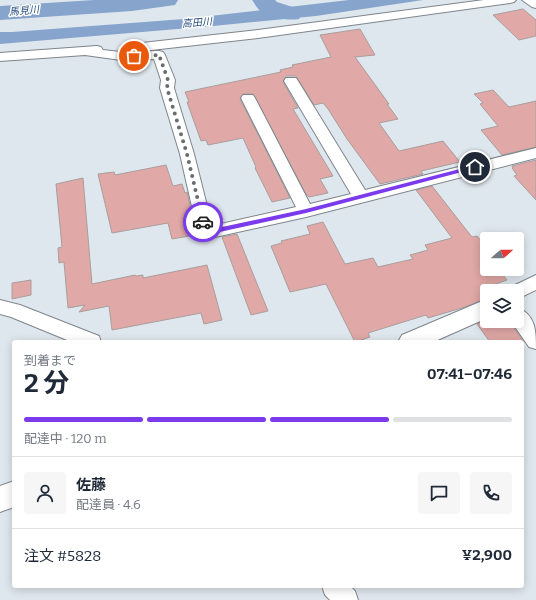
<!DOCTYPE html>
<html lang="ja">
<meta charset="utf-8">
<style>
:root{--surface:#fff;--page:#f6f6f7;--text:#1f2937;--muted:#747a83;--line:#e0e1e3;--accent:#7c3aed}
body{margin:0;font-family:Bitter,"Noto Sans JP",serif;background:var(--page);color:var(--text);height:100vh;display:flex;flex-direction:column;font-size:15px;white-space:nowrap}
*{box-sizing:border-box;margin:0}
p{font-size:13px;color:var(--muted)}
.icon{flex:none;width:22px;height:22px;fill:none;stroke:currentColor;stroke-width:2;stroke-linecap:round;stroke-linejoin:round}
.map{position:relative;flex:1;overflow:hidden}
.sheet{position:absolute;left:12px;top:340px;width:512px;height:248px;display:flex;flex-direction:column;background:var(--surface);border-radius:4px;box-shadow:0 2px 10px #0003}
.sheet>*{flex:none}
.needle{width:26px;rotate:70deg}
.fabs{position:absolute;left:480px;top:232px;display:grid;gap:8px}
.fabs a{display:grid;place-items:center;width:44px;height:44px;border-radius:4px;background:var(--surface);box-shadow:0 2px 10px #0003;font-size:20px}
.pin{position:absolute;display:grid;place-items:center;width:34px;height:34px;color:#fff;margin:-17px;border:2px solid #fff;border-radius:50%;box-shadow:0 1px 4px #0007}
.courier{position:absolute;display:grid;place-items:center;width:40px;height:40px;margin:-20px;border:3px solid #7c3aed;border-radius:50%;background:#fff;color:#222;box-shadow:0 1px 5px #0007}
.headline em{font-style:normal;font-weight:700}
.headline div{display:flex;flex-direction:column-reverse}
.headline{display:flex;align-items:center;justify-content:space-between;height:68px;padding:0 12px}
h1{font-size:26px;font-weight:700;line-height:30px}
.bar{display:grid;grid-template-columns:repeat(4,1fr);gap:6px 4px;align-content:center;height:48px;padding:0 12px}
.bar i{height:5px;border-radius:3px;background:var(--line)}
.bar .active{background:var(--accent)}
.bar p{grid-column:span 4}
.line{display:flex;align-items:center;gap:10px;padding:0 12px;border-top:1px solid var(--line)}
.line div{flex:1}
.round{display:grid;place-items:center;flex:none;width:42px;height:42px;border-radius:4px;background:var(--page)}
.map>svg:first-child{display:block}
.water{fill:#87a4cc}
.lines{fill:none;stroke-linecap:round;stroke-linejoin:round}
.river{fill:#87a4cc;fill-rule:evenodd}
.building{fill:#e0a8a6;stroke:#a99e9d}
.street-casing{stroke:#7e858b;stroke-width:2}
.secondary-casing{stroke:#7e858b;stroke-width:2}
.street{fill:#fff;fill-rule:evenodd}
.secondary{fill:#fff;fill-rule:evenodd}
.route{fill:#7c3aed}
.done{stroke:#686d71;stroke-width:4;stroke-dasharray:0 7.2}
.labels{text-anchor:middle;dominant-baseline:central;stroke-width:3;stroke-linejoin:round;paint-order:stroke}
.far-water-label{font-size:10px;font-style:italic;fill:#274e81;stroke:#fff}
</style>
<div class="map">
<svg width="536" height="600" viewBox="0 0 536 600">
<rect width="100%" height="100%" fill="#dfe7ee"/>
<polygon class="water" points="349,0 423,0 316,16 213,26 0,44 0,32 12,32 184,19"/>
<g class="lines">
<g class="river">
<polygon points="94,0 178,0 175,5 132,11 0,20 0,6"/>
<path d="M252,0H275L277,2L299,9L302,14L299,19C288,21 272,18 262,12C258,10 255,4 252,0Z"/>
</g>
</g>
<g class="building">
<polygon points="523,9 536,20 536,36 519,40 493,15"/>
<polygon points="360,29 375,55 355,57 389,104 387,104 398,119 379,123 399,151 443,141 460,162 421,171 423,174 380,184 347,139 328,109 323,103 314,105 296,76 286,76 283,82 298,108 293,109 333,176 320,179 328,193 309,197 306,194 253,94 243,94 240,99 290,198 272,202 255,168 256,167 243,138 208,145 206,140 201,141 187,102 189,102 185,92 281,72 280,70 293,67 292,65 331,57 320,35"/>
<polygon points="493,90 509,107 536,101 536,147 502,155 481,130 498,126 480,104 483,103 474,94"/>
<polygon points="536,160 536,200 514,176 517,175 512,168 513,168 512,166"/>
<polygon points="166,165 173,186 182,184 185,193 187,192 196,230 187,231 189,236 172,239 168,223 112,233 98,174 114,172 115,175"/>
<polygon points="83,178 92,284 135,275 136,276 143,275 143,278 207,265 222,320 204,324 201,313 112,330 109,306 79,312 85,305 68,308 64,262 59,263 58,248 62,247 56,184"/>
<polygon points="432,186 472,237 477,236 487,248 487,269 498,269 507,280 487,287 487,298 465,307 428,318 426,315 368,333 370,337 355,342 326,284 290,292 271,246 282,243 281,241 310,234 307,226 323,222 345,264 373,258 378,267 413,259 410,255 428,250 425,245 452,238 416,190"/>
<polygon points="237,234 268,311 251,315 222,237"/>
<polygon points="31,280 31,295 12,299 12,283"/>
<polygon points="487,320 487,321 505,321 508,326 512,325 524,342 490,342 477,324"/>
</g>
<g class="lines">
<g class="street-casing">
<g id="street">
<polygon points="484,0 516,0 514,2 510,3 258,38 142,51 138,50 136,47 138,44 142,43 258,30"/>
<polygon points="522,0 536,0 536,8 532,7"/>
<polygon points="97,46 101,47 103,50 121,52 159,51 163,52 165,55 175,80 174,88 194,154 212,226 296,207 241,98 243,95 253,95 255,98 310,204 351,194 284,81 286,78 296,78 298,81 365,190 536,148 536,158 306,217 206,239 200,237 198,233 180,154 160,88 161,80 154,59 121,60 85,55 0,61 0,53"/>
<polygon points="536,275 536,290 517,299 517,291 509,291 511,287"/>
<polygon points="0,300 20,305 99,336 101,342 72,342 11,317 0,314"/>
<path d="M517,308C536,314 536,332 536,349L529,347L511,321H517Z"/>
<polygon points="322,586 350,586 355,591 358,600 330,600 325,595"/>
</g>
</g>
<g class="secondary-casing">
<g id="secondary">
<polygon points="487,299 487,318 433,342 398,342 402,335"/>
<polygon points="14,481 14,507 0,512 0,486"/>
</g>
</g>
<use href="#street" class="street"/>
<use href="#secondary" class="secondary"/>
</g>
<polygon class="route" points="475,165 477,166 477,168 306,213 206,235 203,233 200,222 205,220 208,230 306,209"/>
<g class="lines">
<polyline class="done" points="134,56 159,55 168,80 167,88 187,154 203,222"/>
</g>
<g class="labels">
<g class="far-water-label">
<text transform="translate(24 11) rotate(-5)">馬見川</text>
<text transform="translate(197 23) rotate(-5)">高田川</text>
</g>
</g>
</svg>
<div class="fabs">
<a><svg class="needle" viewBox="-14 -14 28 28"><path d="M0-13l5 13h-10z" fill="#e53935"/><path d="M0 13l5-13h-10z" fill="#747a83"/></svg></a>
<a><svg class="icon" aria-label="layers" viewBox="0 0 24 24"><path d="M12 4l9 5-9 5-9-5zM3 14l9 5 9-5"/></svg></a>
</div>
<div class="pin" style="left:134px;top:56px;background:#ea580c"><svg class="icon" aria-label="bag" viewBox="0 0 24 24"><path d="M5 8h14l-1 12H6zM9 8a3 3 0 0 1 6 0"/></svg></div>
<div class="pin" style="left:475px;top:167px;background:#1f2937"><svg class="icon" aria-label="home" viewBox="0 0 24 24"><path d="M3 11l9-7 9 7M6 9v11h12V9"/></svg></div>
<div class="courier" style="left:203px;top:222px"><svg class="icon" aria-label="car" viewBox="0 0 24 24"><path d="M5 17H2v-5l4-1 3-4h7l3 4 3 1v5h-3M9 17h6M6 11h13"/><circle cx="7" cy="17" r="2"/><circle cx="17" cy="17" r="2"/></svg></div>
<section class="sheet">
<div class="headline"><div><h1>2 分</h1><p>到着まで</p></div><em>07:41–07:46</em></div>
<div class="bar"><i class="active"></i><i class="active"></i><i class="active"></i><i></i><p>配達中 · 120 m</p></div>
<div class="line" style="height:72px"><a class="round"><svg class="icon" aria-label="person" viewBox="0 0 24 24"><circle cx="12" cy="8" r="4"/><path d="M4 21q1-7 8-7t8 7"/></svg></a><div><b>佐藤</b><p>配達員 · 4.6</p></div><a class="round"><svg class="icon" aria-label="chat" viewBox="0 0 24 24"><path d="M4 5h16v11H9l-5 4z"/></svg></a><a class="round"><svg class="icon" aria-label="phone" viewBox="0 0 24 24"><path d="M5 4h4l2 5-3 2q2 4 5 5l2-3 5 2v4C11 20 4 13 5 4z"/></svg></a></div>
<div class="line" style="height:52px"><div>注文 #5828</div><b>¥2,900</b></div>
</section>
</div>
